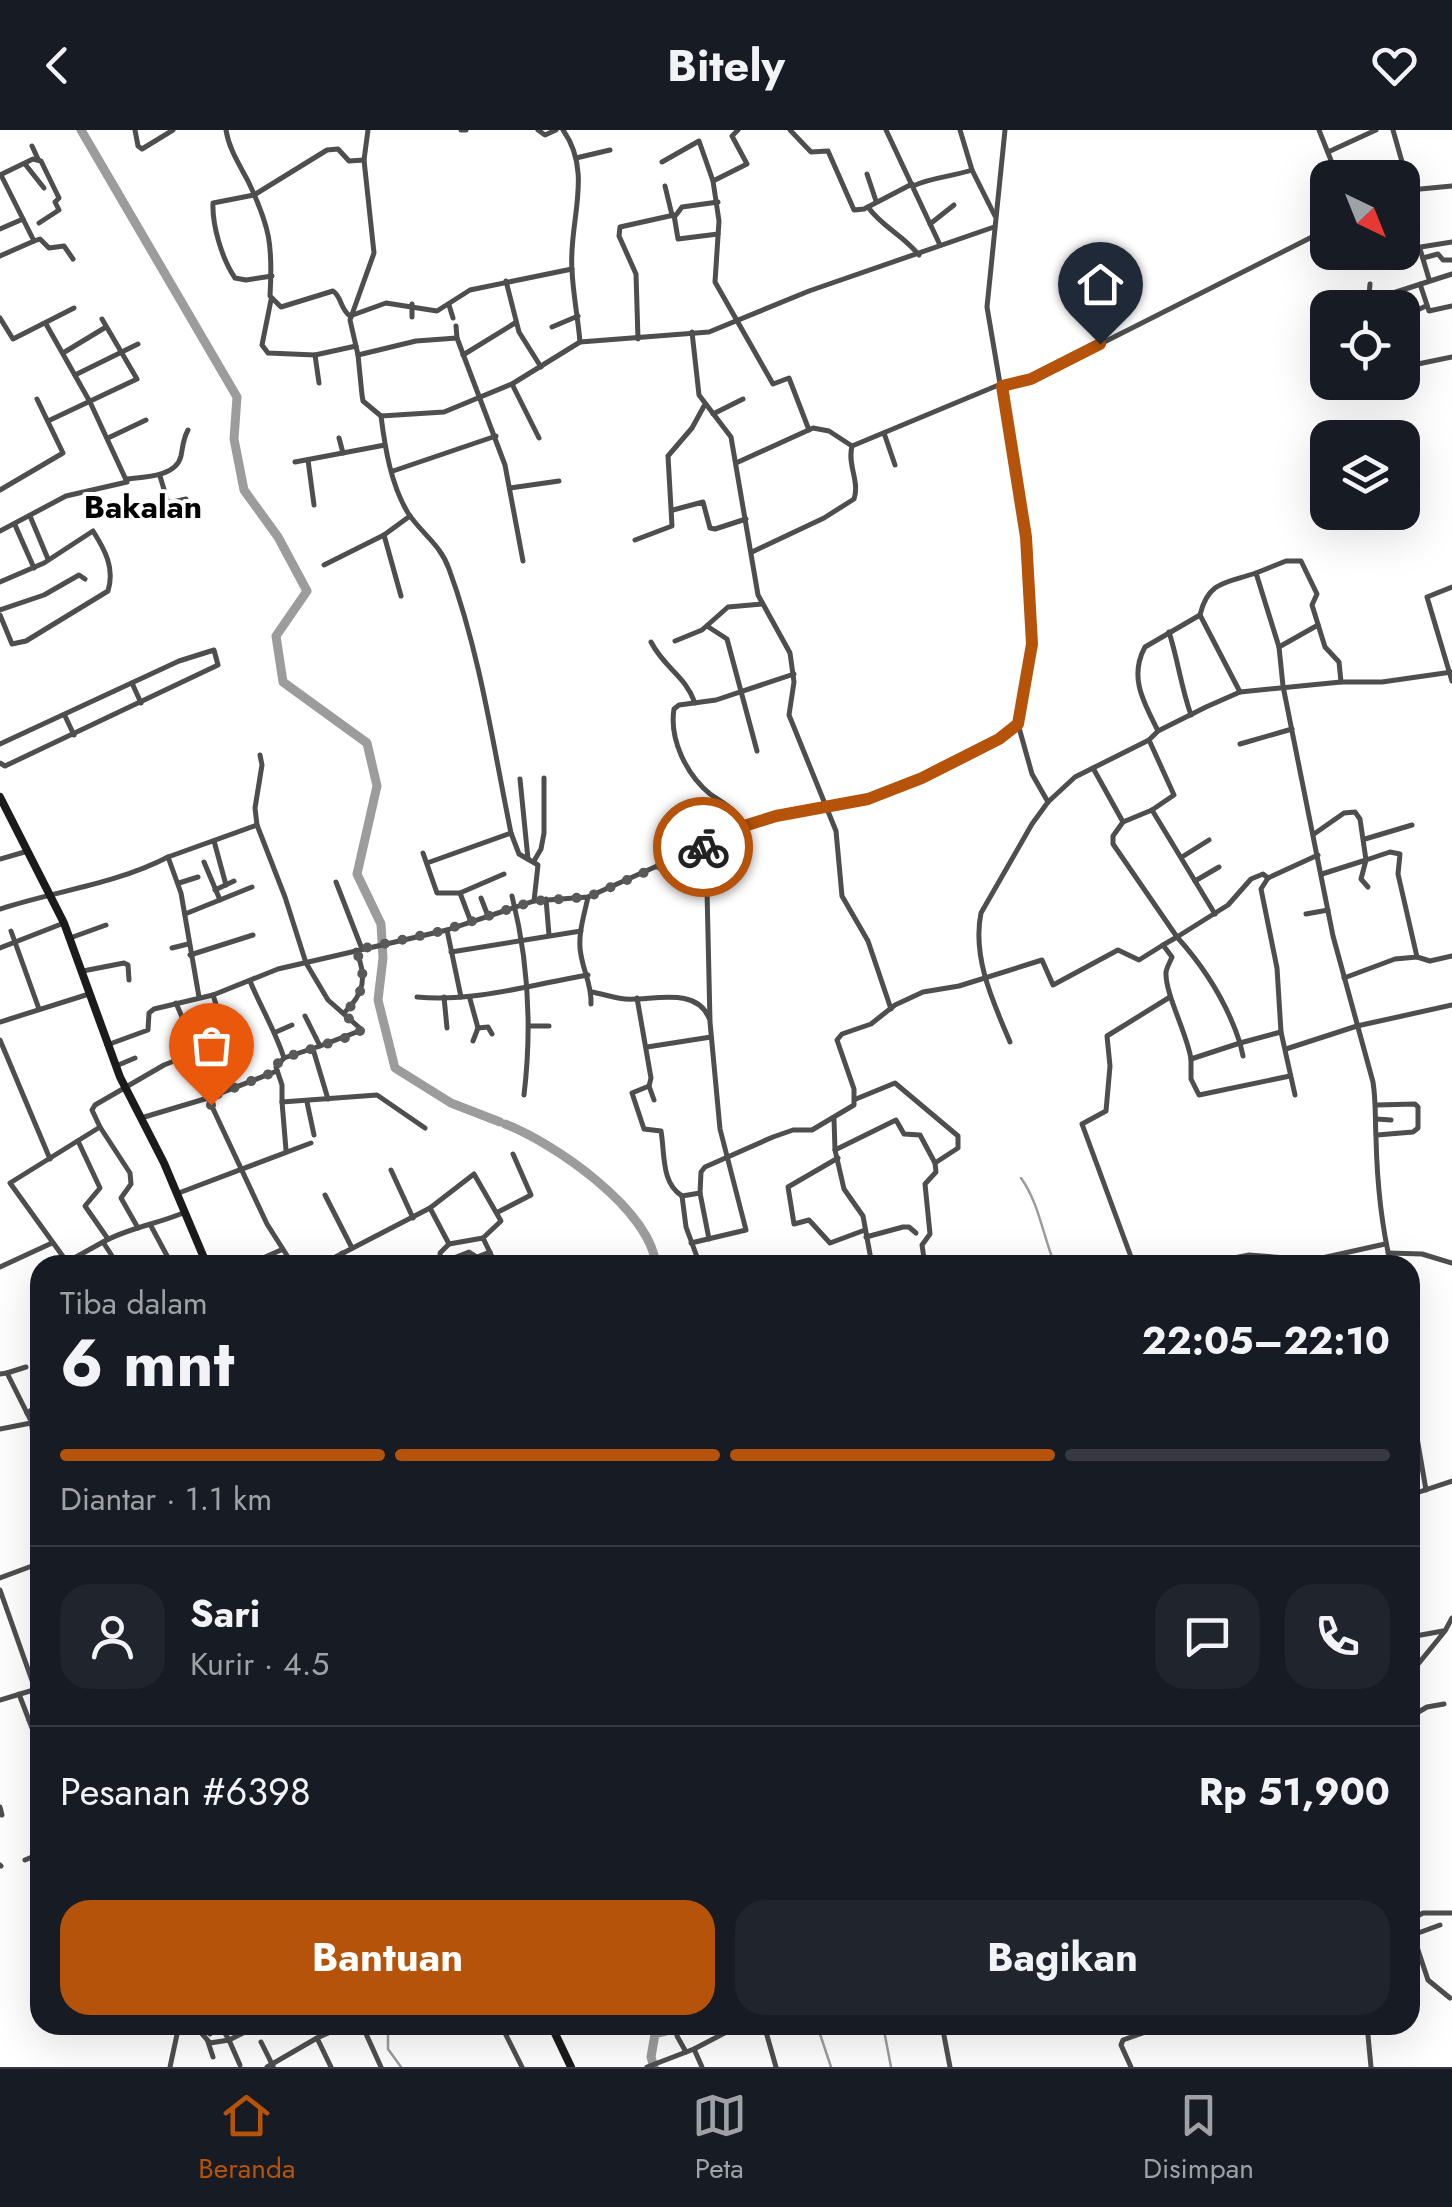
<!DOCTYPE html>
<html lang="id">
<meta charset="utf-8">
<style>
:root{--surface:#171b24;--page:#20242c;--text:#f1f3f6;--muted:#9ea1a6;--line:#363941;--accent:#b45309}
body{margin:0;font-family:Jost,sans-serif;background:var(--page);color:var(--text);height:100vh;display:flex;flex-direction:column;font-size:38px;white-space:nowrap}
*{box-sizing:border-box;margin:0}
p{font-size:32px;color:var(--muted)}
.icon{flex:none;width:55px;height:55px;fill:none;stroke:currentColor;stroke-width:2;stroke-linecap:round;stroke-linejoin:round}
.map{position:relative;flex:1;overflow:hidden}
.side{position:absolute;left:30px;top:1125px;width:1390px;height:780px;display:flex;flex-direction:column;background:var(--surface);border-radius:30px;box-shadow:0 10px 40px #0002}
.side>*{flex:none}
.needle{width:65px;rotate:137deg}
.controls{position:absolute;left:1310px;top:30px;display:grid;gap:20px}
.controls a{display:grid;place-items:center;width:110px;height:110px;border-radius:20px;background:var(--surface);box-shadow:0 10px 40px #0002;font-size:50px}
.pin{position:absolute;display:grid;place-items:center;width:85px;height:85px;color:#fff;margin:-102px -42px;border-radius:50% 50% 50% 0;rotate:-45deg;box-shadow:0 0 10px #0007}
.pin .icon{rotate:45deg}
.courier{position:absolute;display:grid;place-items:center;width:100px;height:100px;margin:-50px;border:8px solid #b45309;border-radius:50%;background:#fff;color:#222;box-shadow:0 2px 12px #0007}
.head em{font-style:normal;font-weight:700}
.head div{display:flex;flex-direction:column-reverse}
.head{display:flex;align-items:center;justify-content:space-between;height:170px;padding:0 30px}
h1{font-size:65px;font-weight:700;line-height:75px}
.bar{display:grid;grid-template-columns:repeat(4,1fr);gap:15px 10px;align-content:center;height:120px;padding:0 30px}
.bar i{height:12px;border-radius:8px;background:var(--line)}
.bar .active{background:var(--accent)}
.bar p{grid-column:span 4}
.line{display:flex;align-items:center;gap:25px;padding:0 30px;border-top:2px solid var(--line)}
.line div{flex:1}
.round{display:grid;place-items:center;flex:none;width:105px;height:105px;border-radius:30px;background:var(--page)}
.primary-button{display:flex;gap:20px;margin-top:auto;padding:20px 30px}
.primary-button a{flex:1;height:115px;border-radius:30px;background:var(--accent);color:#fff;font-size:40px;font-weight:700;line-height:115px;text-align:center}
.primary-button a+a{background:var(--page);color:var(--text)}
header{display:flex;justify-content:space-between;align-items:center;height:130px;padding:0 30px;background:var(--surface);font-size:45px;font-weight:700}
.tab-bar{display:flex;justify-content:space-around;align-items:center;height:140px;border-top:2px solid var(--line);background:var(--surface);font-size:28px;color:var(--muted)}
.tab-bar a{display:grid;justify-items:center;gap:5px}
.tab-bar .active{color:var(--accent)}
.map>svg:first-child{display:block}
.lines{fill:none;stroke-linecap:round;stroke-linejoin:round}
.stream{stroke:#9c9c9c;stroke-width:2.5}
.river{stroke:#9c9c9c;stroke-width:9}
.minor{stroke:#4e4e4e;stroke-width:5}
.secondary{stroke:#1b1b1b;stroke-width:8}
.done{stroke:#595959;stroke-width:10;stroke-dasharray:0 18}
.route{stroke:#b45309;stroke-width:12}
.labels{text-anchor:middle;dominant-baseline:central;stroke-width:8;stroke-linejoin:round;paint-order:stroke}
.neighbourhood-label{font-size:32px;font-weight:bold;fill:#000;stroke:#fff}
</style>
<header><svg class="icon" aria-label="back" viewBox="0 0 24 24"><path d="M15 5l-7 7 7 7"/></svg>Bitely<svg class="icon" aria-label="heart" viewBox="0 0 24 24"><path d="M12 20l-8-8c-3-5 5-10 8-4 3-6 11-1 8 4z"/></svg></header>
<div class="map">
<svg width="1452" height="1937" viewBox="0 0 1452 1937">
<rect width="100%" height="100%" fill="#fff"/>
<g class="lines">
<g class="stream">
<path d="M1021,1048C1039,1073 1043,1106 1055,1135"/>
<polyline points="388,1895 388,1919 401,1937"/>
<polyline points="817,1895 831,1937"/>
<polyline points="883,1895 891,1937"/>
</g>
<g class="river">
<polyline points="81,0 237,267 234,309 244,360 278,407 307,461 276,506 283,552 367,613 377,656 357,744 381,794 383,828 378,870 395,938 451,973 500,992"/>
<path d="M505,994C554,1013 650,1079 656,1135"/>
<polyline points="654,1937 651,1927 655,1904 689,1895"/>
</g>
<g class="minor">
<polyline points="135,0 138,16 142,19 173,0"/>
<path d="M226,0C229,19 239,34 248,51C270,97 273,115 270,166L281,177L333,161C342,167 340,179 350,186L386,173L437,181L470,160L572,139"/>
<path d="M368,0L364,30L374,123L350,190L358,225L362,265L363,271L381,286C385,318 391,355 408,383C421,403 441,415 449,439C480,523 493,615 511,703L519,724L538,735L534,771"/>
<polyline points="461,0 466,0"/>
<polyline points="538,0 545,5 556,0"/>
<path d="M563,0C594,43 568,93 572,140C573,164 578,188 580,212"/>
<polyline points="738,0 732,6 747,34 713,51 719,91 715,152 773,254 789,248 809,300"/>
<polyline points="790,0 811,22 828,21 854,80 864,79 912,54"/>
<polyline points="886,0 940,115"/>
<polyline points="1319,0 1338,48"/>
<polyline points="1393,0 1410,60 1452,56"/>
<polyline points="32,16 38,29"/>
<polyline points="1328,22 1376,0"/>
<polyline points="576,28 610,20"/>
<polyline points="662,32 699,11 713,51"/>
<polyline points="25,34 44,58"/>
<polyline points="972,40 995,86"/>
<polyline points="867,44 876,71"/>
<polyline points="0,45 33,29 41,31 59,68 55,72 59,80 39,93"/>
<polyline points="1,45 23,89"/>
<polyline points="665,56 672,85"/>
<path d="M913,56C932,47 951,47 972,40L960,0"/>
<path d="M868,77C882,97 902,104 919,125"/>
<polyline points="676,85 682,77 718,72"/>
<polyline points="930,94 954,75"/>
<polyline points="0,99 23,89 34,111 0,126"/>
<polyline points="34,111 40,109 49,118 64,116 73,129"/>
<polyline points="1420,119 1429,149"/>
<polyline points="1402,120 1452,112"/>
<polyline points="1423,128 1438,124 1443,130 1452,130"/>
<path d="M272,146L246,150L235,148C222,129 212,95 213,73L254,65L327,20L338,19L349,31L364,30"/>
<polyline points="506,151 519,202 541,237"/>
<polyline points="1420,154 1429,181 1452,176"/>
<polyline points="271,170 262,215 268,223 315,225 356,216"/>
<polyline points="1368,171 1452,144"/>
<polyline points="412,174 412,187"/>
<polyline points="449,175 453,188"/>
<polyline points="1368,178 1370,154"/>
<polyline points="1402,187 1426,176"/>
<polyline points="0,188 13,209 74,178"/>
<polyline points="456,196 457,208"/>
<polyline points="552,197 578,186"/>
<polyline points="692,202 699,265 731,307 758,465 790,523 794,552 789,585 836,701 842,766 868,811 891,879"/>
<polyline points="638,209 636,144 619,106 620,97 674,85 678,109 718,104"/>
<polyline points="63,223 106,197"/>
<polyline points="315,225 319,253"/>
<polyline points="358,225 416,211 457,208 505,335 523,431"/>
<polyline points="463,225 515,193"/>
<polyline points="1413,235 1452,227"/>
<polyline points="75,245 138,214"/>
<polyline points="512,254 539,308"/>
<polyline points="1002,256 1031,249 1312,107 1328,93"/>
<polyline points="713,284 743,269"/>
<polyline points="381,286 444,282 512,254 580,212 709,202 809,161 994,97"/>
<polyline points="48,291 137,249 102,189"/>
<polyline points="884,303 895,335"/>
<polyline points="108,308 146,290"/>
<polyline points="339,308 343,323"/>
<polyline points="308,330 314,375"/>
<polyline points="295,332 385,315"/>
<polyline points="736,333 813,298 829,301 852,316"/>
<polyline points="393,341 496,306"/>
<polyline points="160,346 168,373 186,369"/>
<path d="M127,349C145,347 176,347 181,326C183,316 183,309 188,300"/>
<polyline points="510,358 559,351"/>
<polyline points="0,360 63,323 37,269"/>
<polyline points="673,380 703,372 710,398 715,399 746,389"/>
<polyline points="30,386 48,429"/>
<polyline points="15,395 34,438"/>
<polyline points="0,401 66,366 127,352 90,272 46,194"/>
<polyline points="384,405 401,466"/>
<polyline points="635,410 672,396 668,326 692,298 704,276"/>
<path d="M752,422L824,388L854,369C860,351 847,335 852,316L1001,254"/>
<polyline points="324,435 384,405 410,386"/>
<polyline points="1256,443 1286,431 1301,431 1317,464 1312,475 1325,517 1339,532 1341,552"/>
<path d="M0,452L44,433L93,401C105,420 115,438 108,461L26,511L12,514L0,485"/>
<polyline points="1452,457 1427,467 1452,551"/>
<polyline points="0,480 44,465 79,445 85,449"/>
<polyline points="1200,485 1240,562"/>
<polyline points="707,496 727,509 757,621"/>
<path d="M1169,502C1178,530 1181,557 1191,585"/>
<polyline points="675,511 702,500 728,477 762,474"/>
<path d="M651,512C665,539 685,545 695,573"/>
<polyline points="1279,517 1318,495"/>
<polyline points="132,553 141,573"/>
<polyline points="65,586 74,605"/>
<polyline points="1018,594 1032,644 1048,672"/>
<path d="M1158,601C1145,574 1128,548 1145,517L1200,485C1208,451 1226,453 1256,443L1279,517L1283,556L1333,806L1373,952C1376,971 1375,988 1376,1008C1377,1050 1381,1094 1391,1135"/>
<polyline points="0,614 179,531 214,520 218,535 5,636 0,633"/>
<polyline points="1240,614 1292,599"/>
<polyline points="260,625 262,635 255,678 257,695 285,767 306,833 328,870 362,900 320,916"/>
<polyline points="1093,638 1123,692 1152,680 1174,665 1149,610"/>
<polyline points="520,649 528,729"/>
<polyline points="1152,680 1215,784"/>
<polyline points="1123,692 1113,706 1113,714 1177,807 1163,815"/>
<path d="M744,697C737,679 724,674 710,664C687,645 669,610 674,579L679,575L716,570L794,544"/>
<polyline points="1314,704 1344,683 1355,682 1360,689 1366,730 1390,722 1400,724 1398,744 1417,827 1395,829 1344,848"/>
<polyline points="1365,709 1412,695"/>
<polyline points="214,711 226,755"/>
<polyline points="423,723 437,763 460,763 471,792"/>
<polyline points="168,727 257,695"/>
<polyline points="1182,727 1209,710"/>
<polyline points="0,729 28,721"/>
<polyline points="534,731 541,719 544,703 544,648"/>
<polyline points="204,732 220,770"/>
<polyline points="427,733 511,703"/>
<polyline points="1322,744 1366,730 1361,749 1368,757"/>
<polyline points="1268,748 1261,759 1277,838 1281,902 1295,965"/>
<polyline points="1195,751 1219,737"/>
<polyline points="336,752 362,819"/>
<polyline points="179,753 198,747"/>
<polyline points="215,760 234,751"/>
<polyline points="460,763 504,744"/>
<path d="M512,766C529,833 532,898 524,965"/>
<path d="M588,767C584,786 577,806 581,825C584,843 592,856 591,874"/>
<polyline points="481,768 488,786"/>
<polyline points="546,769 549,805"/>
<path d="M0,779C56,761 116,754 168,727L181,763L199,867"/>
<polyline points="185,784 252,757"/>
<polyline points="1306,784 1328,780"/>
<polyline points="447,800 461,867"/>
<polyline points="11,801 39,879"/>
<polyline points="70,808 106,795"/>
<polyline points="0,818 64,793"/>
<polyline points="172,818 188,814"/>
<polyline points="451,822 581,801"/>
<polyline points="190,825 253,805"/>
<polyline points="1417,827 1430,831 1452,826"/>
<polyline points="83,841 124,833 128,835 129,850"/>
<path d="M250,851C261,878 275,900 284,928L276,937L282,955V972L377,965L425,998"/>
<path d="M592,862C603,864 614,868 625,869C652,871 696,856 709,888"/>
<path d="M417,867C477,872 529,855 588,845"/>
<polyline points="444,867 447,898"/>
<path d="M637,868L651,948L649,956L632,963L644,999L661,1001C665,1024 661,1053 682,1066L700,1063L701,1042L705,1037L773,1007L793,1000H812L854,975V959L837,910L842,904L871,894L895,875L923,862L959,856L1042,830L1053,855L1118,820L1139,830L1163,815L1172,827C1170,832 1167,837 1166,842C1165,864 1187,903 1191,929L1240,913C1227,873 1205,838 1177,807L1228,775L1251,749L1263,744L1268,748L1318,725"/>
<polyline points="470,869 478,898 488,897 492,904"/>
<path d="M344,883C365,863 367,847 356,820"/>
<polyline points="0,892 89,864"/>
<polyline points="529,896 549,896"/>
<polyline points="276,902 292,895"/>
<polyline points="0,910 50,1029"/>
<polyline points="473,911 478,898"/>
<path d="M1010,912C993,872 972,827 981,783L1032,694L1048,672L1075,647L1149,610L1158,601L1206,577L1240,562L1341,552H1382L1452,542"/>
<polyline points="107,915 148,900 149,883 154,879 213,865 278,839 447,800 534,771 588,767 744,697 776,686 868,669 922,648 999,609 1018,594 1032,515 1026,407 987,177 1005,0"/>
<polyline points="647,917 711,907"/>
<polyline points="313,919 328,969"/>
<polyline points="1286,919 1357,896 1452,875"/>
<polyline points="198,922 221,912 226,905 213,865"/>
<polyline points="1243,926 1240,913 1281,902"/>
<polyline points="284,928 320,916 305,886"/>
<polyline points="1191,929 1191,949 1199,965 1290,946"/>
<polyline points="116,936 135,928"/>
<polyline points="649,956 654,970"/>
<polyline points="208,968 277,941"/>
<polyline points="856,969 895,953 958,1006 958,1018 935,1033 936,1042 925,1054 930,1104 922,1115 925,1135"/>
<polyline points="282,972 286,1020"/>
<polyline points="307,972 314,1005"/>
<polyline points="141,988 208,968 267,1094 293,1135"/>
<polyline points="834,989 835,1020 844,1059 863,1086 872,1135"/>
<polyline points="1376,989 1391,990"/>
<polyline points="100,997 130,1043 131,1054 121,1068 138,1098"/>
<polyline points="1377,1005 1413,1002 1418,998 1418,977 1415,974 1377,975"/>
<polyline points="78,1011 100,1058 85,1076 108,1109"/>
<polyline points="835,1020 896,990 904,1004 920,1005 935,1033"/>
<polyline points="838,1028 788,1057 794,1094 809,1090 830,1113 865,1100"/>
<polyline points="391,1040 413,1088"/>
<polyline points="700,1063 709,1109"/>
<polyline points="176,1064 311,1013"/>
<polyline points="325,1065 352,1118"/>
<polyline points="682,1066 686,1097 700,1135"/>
<polyline points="430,1078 449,1114 483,1108 496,1135"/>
<polyline points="498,1082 531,1065 513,1024"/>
<polyline points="151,1096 172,1135"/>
<polyline points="866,1107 903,1097 909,1097 916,1103"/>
<polyline points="103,1112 67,1132 10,1053 100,997 92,980 95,975 164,935 197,922 176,873"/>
<polyline points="691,1113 746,1100 720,999 710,892 706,716"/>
<polyline points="342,1123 348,1135"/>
<polyline points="1388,1123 1422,1124 1452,1133"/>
<polyline points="441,1133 469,1122 477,1127 490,1122"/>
<path d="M118,1135L103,1112C128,1098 157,1094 183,1083"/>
<polyline points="247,1135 281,1120"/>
<polyline points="320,1135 430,1078 474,1044 501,1091 483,1108"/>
<polyline points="441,1135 440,1123 449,1114"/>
<polyline points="1134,1135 1082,994 1106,981 1110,936 1107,906 1170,867"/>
<polyline points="1199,1135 1249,1125 1313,1130 1385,1114"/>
<polyline points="0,1137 52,1113"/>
<polyline points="7,1243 26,1237"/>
<polyline points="0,1244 7,1243 31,1291 40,1349"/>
<polyline points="1410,1244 1411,1273 1426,1360"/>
<polyline points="27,1283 40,1274"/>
<polyline points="0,1299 31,1293"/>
<polyline points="1410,1365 1452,1351"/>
<polyline points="0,1448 32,1436 40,1400"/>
<polyline points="0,1460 35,1559"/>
<polyline points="1410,1507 1443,1501"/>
<polyline points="1410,1544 1445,1501 1452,1488"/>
<polyline points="19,1564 32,1598"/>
<polyline points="0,1570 40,1558"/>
<polyline points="1410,1587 1427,1577 1444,1574"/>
<polyline points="29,1590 40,1584"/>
<polyline points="0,1677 2,1685"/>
<polyline points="25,1730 39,1724"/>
<polyline points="0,1735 1,1736"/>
<polyline points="1410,1790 1423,1783 1452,1783"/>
<polyline points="1410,1796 1428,1850 1450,1868"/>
<polyline points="1410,1806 1440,1795"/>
<polyline points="205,1895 210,1904"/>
<polyline points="220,1895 229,1910 259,1895"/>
<polyline points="362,1895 381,1937"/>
<polyline points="501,1895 522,1937"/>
<polyline points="764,1895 776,1937"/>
<polyline points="942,1895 950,1937"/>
<polyline points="1367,1895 1371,1937"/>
<polyline points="179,1896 197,1898 210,1913 229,1910 240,1935"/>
<polyline points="337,1899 349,1895"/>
<polyline points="677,1906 686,1922"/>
<polyline points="317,1908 337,1899 335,1895"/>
<polyline points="208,1912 213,1927"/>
<polyline points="261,1912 273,1936"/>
<polyline points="694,1919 702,1937"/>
<polyline points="170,1937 179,1895"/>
<polyline points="267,1937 317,1908 331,1937"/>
<polyline points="647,1937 694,1919 740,1895"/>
<polyline points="1131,1937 1121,1915 1123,1910 1165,1895"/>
</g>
<g class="secondary">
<polyline points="0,667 64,793 120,947 164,1033 207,1135"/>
<polyline points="551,1895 571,1937"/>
</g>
</g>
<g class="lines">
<path class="done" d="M211,975L208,968L277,941V934L284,928L360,903V897L343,884C365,864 367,848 356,820L442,801L534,771L588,767L703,717"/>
<polyline class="route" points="703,717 744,696 776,686 868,669 922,648 999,609 1018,594 1032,514 1026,407 1002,256 1031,249 1100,214"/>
</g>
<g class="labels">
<g class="neighbourhood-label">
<text x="143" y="377">Bakalan</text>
</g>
</g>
</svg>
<div class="controls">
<a><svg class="needle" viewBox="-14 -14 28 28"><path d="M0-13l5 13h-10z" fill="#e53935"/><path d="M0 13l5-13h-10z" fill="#9ea1a6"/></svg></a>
<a><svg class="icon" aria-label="locate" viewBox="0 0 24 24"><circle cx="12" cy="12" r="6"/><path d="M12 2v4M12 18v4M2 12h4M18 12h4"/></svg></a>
<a><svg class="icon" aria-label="layers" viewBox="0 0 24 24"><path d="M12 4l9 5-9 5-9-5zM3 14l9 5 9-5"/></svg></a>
</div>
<div class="pin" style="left:211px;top:975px;background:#ea580c"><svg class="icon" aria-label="bag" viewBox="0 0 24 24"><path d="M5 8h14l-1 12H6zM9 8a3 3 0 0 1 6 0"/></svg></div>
<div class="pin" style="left:1100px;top:214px;background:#1f2937"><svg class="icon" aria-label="home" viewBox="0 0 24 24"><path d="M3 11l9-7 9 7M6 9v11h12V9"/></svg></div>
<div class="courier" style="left:703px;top:717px"><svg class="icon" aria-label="bike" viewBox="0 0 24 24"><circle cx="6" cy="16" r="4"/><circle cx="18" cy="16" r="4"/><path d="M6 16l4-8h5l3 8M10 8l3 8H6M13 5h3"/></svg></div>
<section class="side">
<div class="head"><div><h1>6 mnt</h1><p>Tiba dalam</p></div><em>22:05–22:10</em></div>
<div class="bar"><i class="active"></i><i class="active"></i><i class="active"></i><i></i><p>Diantar · 1.1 km</p></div>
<div class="line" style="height:180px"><a class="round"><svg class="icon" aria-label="person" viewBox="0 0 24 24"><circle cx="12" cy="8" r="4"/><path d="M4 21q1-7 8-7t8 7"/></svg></a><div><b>Sari</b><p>Kurir · 4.5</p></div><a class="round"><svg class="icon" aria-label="chat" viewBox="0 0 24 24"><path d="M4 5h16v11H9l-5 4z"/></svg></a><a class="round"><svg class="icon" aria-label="phone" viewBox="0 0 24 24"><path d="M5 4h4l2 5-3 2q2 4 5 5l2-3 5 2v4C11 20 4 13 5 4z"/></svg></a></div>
<div class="line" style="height:130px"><div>Pesanan #6398</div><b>Rp 51,900</b></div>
<div class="primary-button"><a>Bantuan</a><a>Bagikan</a></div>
</section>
</div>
<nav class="tab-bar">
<a class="active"><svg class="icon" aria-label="home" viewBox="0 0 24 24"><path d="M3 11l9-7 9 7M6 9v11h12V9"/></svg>Beranda</a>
<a><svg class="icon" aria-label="map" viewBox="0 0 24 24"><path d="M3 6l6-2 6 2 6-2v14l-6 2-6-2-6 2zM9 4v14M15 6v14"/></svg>Peta</a>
<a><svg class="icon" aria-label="saved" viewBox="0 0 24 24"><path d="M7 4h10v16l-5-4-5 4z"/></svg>Disimpan</a>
</nav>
